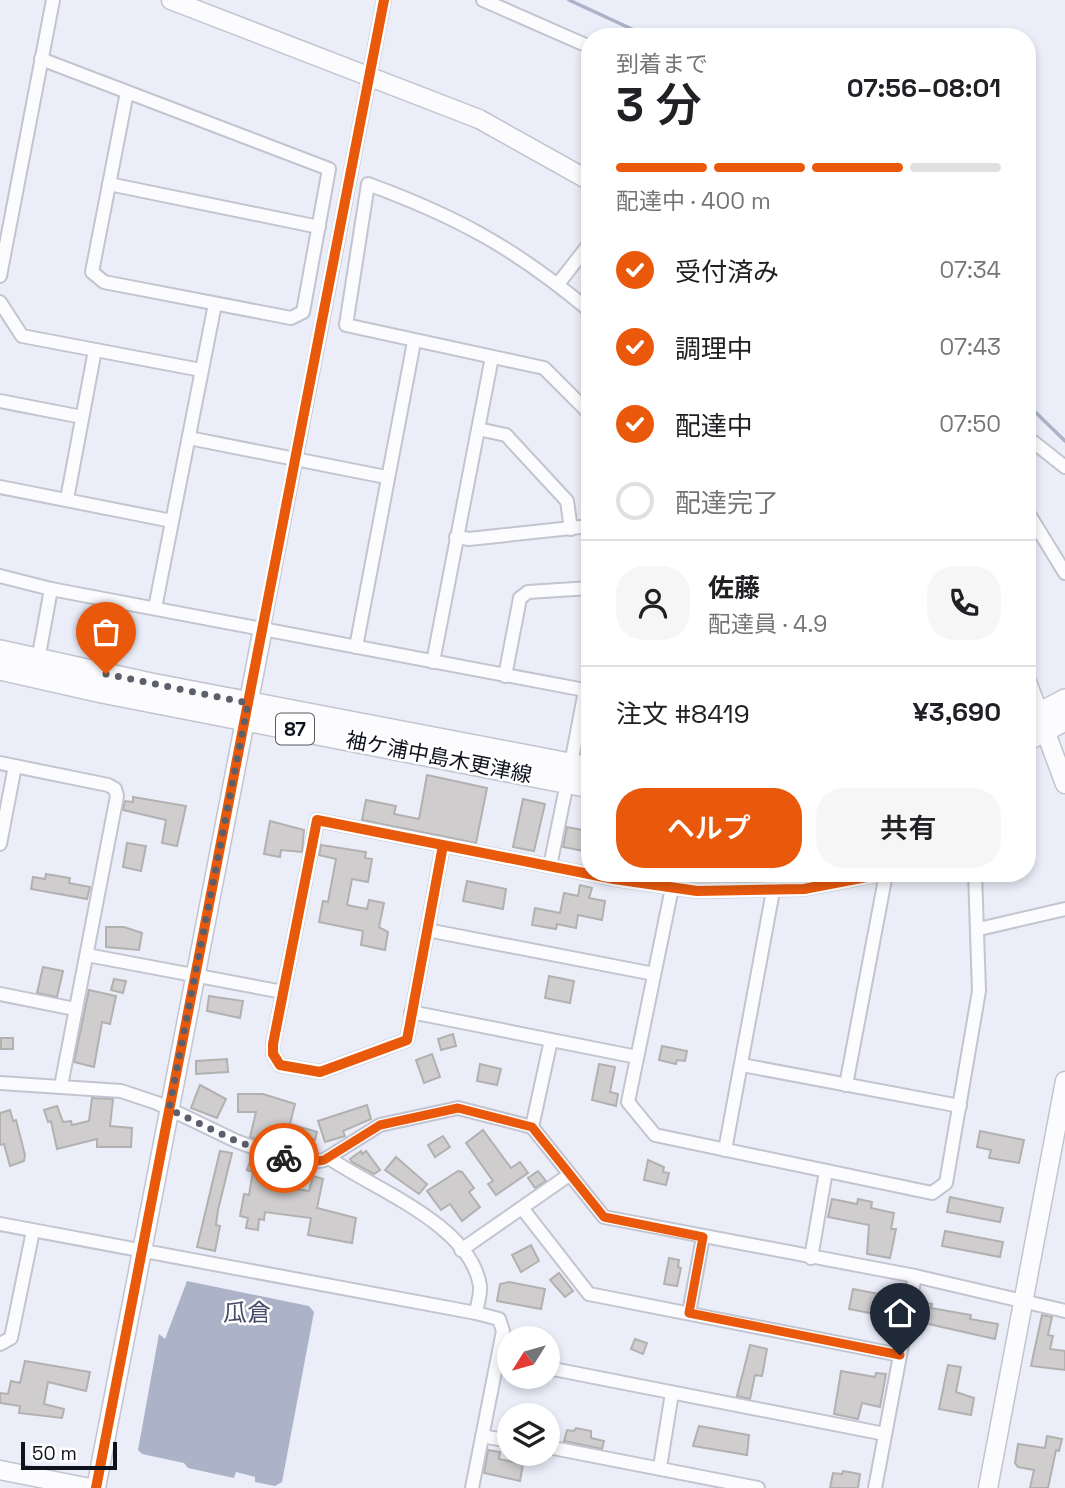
<!DOCTYPE html>
<html lang="ja">
<meta charset="utf-8">
<style>
:root{--surface:#fff;--page:#f6f6f6;--text:#202124;--muted:#757577;--line:#e0e0e0;--accent:#ea580c}
body{margin:0;font-family:"Space Grotesk","Noto Sans JP",sans-serif;background:var(--page);color:var(--text);height:100vh;display:flex;flex-direction:column;font-size:26px;white-space:nowrap}
*{box-sizing:border-box;margin:0}
p{font-size:23px;color:var(--muted)}
.icon{flex:none;width:38px;height:38px;fill:none;stroke:currentColor;stroke-width:2;stroke-linecap:round;stroke-linejoin:round}
.map{position:relative;flex:1;overflow:hidden}
.panel{position:absolute;left:581px;top:28px;width:455px;height:854px;display:flex;flex-direction:column;background:var(--surface);border-radius:28px;box-shadow:0 4px 10px #0003}
.panel>*{flex:none}
.needle{width:46px;rotate:233deg}
.fabs{position:absolute;left:497px;top:1326px;display:grid;gap:14px}
.fabs a{display:grid;place-items:center;width:63px;height:63px;border-radius:50%;background:var(--surface);box-shadow:0 4px 10px #0003;font-size:35px}
.scale{position:absolute;left:21px;bottom:18px;width:96px;box-sizing:border-box;padding-left:7px;border:4px solid #0f121d;border-top:0;font-size:19px;line-height:24px;white-space:nowrap;color:#0f121d;-webkit-text-stroke:5px #fff;paint-order:stroke}
.pin{position:absolute;display:grid;place-items:center;width:60px;height:60px;color:#fff;margin:-72px -30px;border-radius:50% 50% 50% 0;rotate:-45deg;box-shadow:0 0 7px #0007}
.pin .icon{rotate:45deg}
.courier{position:absolute;display:grid;place-items:center;width:70px;height:70px;margin:-35px;border:5px solid #ea580c;border-radius:50%;background:#fff;color:#222;box-shadow:0 2px 9px #0007}
.overview em{font-style:normal;font-weight:600}
.overview div{display:flex;flex-direction:column-reverse}
.overview{display:flex;align-items:center;justify-content:space-between;height:119px;padding:0 35px}
h1{font-size:46px;font-weight:600;line-height:52px}
.bar{display:grid;grid-template-columns:repeat(4,1fr);gap:10px 7px;align-content:center;height:84px;padding:0 35px}
.bar i{height:9px;border-radius:5px;background:var(--line)}
.bar .current{background:var(--accent)}
.bar p{grid-column:span 4}
.line{display:flex;align-items:center;gap:18px;padding:0 35px;border-top:2px solid var(--line)}
.line div{flex:1}
.round{display:grid;place-items:center;flex:none;width:74px;height:74px;border-radius:28px;background:var(--page)}
ol{padding:0 35px;list-style:none}
li{display:flex;align-items:center;gap:21px;height:77px}
li p{margin-inline-start:auto}
li .icon{padding:7px;border-radius:50%;background:var(--accent);color:#fff;stroke-width:4}
li:last-child{color:var(--muted)}
li i{width:38px;height:38px;border:4px solid var(--line);border-radius:50%}
.primary-button{display:flex;gap:14px;margin-top:auto;padding:14px 35px}
.primary-button a{flex:1;height:80px;border-radius:28px;background:var(--accent);color:#fff;font-size:28px;font-weight:600;line-height:80px;text-align:center}
.primary-button a+a{background:var(--page);color:var(--text)}
.map>svg:first-child{display:block}
.water{fill:#acb2c8}
.lines{fill:none;stroke-linecap:round;stroke-linejoin:round}
.stream{stroke:#acb2c8;stroke-width:3.5}
.building{fill:#d0cdce;stroke:#b3b0b0;stroke-width:2}
.street-casing{stroke:#c2c5d0;stroke-width:16}
.secondary-casing{stroke:#c2c5d0;stroke-width:21}
.primary-casing{stroke:#c2c5d0;stroke-width:24}
.street{stroke:#fcfcfe;stroke-width:12}
.secondary{stroke:#fcfcfe;stroke-width:18}
.primary{stroke:#fcfcfe;stroke-width:21}
.cycleway-casing{stroke:#fff;stroke-width:15}
.cycleway{stroke:#e8590c;stroke-width:10}
.done{stroke:#5c5f6a;stroke-width:7;stroke-dasharray:0 12.6}
.route{stroke:#ea580c;stroke-width:9}
.labels{text-anchor:middle;dominant-baseline:central;stroke-width:5;stroke-linejoin:round;paint-order:stroke}
.shield{fill:#fff;stroke:#575961;stroke-width:2}
.shield-label{font-size:19px;font-weight:bold;fill:#0f121d}
.street-label{font-size:21px;fill:#0f121d;stroke:#fff}
.quarter-label{font-size:24px;fill:#474d69;stroke:#fff}
</style>
<div class="map">
<svg width="1065" height="1488" viewBox="0 0 1065 1488">
<rect width="100%" height="100%" fill="#ebeef9"/>
<polygon class="water" points="187,1281 309,1306 314,1312 282,1482 275,1486 255,1482 255,1477 236,1472 234,1478 188,1468 184,1463 142,1454 138,1450 159,1334 165,1339"/>
<g class="lines">
<g class="stream">
<polyline points="569,0 649,37"/>
<polyline points="1027,404 1065,441"/>
</g>
</g>
<g class="building">
<polygon points="427,775 487,788 476,843 362,820 366,800 396,806 394,814 419,819"/>
<polygon points="133,797 186,806 177,846 162,843 166,820 123,810 125,801 133,802"/>
<polygon points="523,799 545,804 534,851 513,847"/>
<polygon points="270,821 304,830 302,852 281,850 280,857 264,854"/>
<polygon points="567,827 588,831 584,851 563,847"/>
<polygon points="127,843 146,846 141,871 123,867"/>
<polygon points="321,845 366,852 365,858 372,859 368,882 352,879 347,905 367,909 369,900 384,903 379,927 388,932 385,950 361,945 363,931 319,922 323,901 328,902 336,859 319,855"/>
<polygon points="46,874 70,878 69,883 90,887 87,899 31,889 33,877 45,879"/>
<polygon points="467,881 506,889 503,909 463,901"/>
<polygon points="580,885 592,888 589,898 605,901 602,920 578,915 576,928 557,924 556,929 532,925 535,908 560,913 564,893 578,896"/>
<polygon points="106,927 124,927 142,933 139,950 106,947"/>
<polygon points="43,967 63,971 57,997 37,993"/>
<polygon points="549,976 574,981 570,1003 545,998"/>
<polygon points="114,979 126,981 123,993 111,990"/>
<polygon points="89,990 116,996 110,1024 102,1022 94,1067 74,1062"/>
<polygon points="209,996 243,1001 240,1018 207,1011"/>
<polygon points="453,1034 456,1046 441,1050 438,1039"/>
<rect x="1" y="1038" width="12" height="11"/>
<polygon points="662,1046 687,1051 685,1061 677,1060 676,1064 659,1060"/>
<polygon points="432,1054 440,1077 424,1083 416,1060"/>
<polygon points="227,1059 228,1072 196,1074 196,1061"/>
<polygon points="480,1064 501,1069 497,1085 477,1081"/>
<polygon points="599,1064 615,1067 610,1092 618,1094 616,1106 592,1100"/>
<polygon points="200,1085 226,1099 217,1118 191,1108"/>
<polygon points="238,1094 263,1094 295,1104 290,1124 317,1132 315,1140 306,1138 302,1153 290,1150 295,1136 271,1130 268,1143 250,1137 256,1112 238,1112"/>
<polygon points="92,1098 113,1099 110,1126 132,1128 131,1147 97,1147 97,1139 57,1149 51,1121 48,1122 44,1110 57,1106 63,1122 71,1121 72,1125 89,1121"/>
<polygon points="367,1105 371,1119 343,1131 345,1136 325,1142 318,1121"/>
<polygon points="10,1110 13,1121 16,1120 25,1155 24,1161 10,1166 4,1144 0,1145 0,1113"/>
<polygon points="483,1130 511,1168 520,1162 528,1173 496,1195 488,1184 493,1181 466,1143"/>
<polygon points="980,1131 1024,1140 1019,1163 989,1158 991,1150 977,1147"/>
<polygon points="443,1136 450,1147 435,1157 428,1145"/>
<polygon points="220,1151 232,1153 218,1210 216,1225 220,1226 215,1251 197,1247"/>
<polygon points="361,1151 362,1154 366,1151 380,1170 374,1174 352,1162 350,1159"/>
<polygon points="252,1156 278,1166 272,1185 309,1191 313,1176 323,1179 317,1208 356,1218 352,1243 308,1235 311,1218 265,1212 264,1220 259,1219 258,1230 246,1228 248,1218 240,1216 244,1194 249,1195 253,1172 247,1170"/>
<polygon points="396,1157 427,1184 419,1194 385,1170"/>
<polygon points="648,1160 664,1167 663,1172 669,1173 666,1185 644,1180"/>
<polygon points="458,1171 462,1172 474,1188 469,1192 480,1207 462,1221 450,1204 441,1210 427,1191"/>
<polygon points="538,1171 546,1181 535,1188 528,1178"/>
<polygon points="950,1197 1003,1208 1000,1222 947,1212"/>
<polygon points="832,1199 857,1204 858,1199 872,1202 871,1208 894,1213 891,1229 896,1229 890,1258 867,1254 869,1225 828,1217"/>
<polygon points="945,1231 1003,1242 1000,1257 942,1246"/>
<polygon points="531,1245 539,1261 521,1272 512,1255"/>
<polygon points="669,1258 679,1260 678,1267 681,1268 677,1286 664,1284"/>
<polygon points="559,1273 573,1291 565,1297 550,1280"/>
<polygon points="509,1282 545,1289 541,1309 497,1301 500,1284"/>
<polygon points="853,1289 879,1294 875,1314 849,1309"/>
<polygon points="919,1301 932,1304 931,1308 971,1315 970,1319 998,1324 995,1339 915,1321"/>
<polygon points="1042,1315 1052,1317 1048,1335 1053,1336 1050,1349 1065,1351 1065,1370 1031,1366"/>
<polygon points="635,1339 647,1343 643,1354 631,1349"/>
<polygon points="750,1345 767,1349 762,1376 755,1375 750,1399 737,1396"/>
<polygon points="25,1361 90,1372 86,1391 48,1382 44,1404 64,1409 62,1418 19,1413 20,1406 0,1403 0,1393 8,1394 11,1381 20,1383"/>
<polygon points="948,1365 961,1367 956,1392 974,1398 971,1415 939,1409"/>
<polygon points="841,1371 875,1377 876,1373 886,1374 880,1407 862,1403 858,1419 834,1414"/>
<polygon points="699,1426 749,1435 747,1455 693,1446"/>
<polygon points="576,1428 591,1431 591,1438 604,1441 602,1449 564,1441 567,1430 574,1431"/>
<polygon points="1047,1436 1062,1439 1059,1451 1056,1450 1048,1488 1030,1488 1034,1470 1018,1467 1015,1463 1018,1444 1045,1448"/>
<polygon points="488,1450 500,1452 499,1459 523,1464 520,1481 484,1473"/>
<polygon points="843,1471 860,1474 858,1488 830,1488 833,1473 842,1474"/>
</g>
<g class="lines">
<g class="street-casing">
<g id="street">
<polyline points="483,0 590,47"/>
<polyline points="41,59 329,169 303,312 291,318 104,282 92,272 127,92"/>
<polyline points="109,184 319,227"/>
<polyline points="0,276 53,0"/>
<polyline points="558,284 590,243"/>
<polyline points="0,302 22,336 201,370"/>
<path d="M590,311C516,249 458,217 368,184L346,325L544,368L590,414"/>
<polyline points="0,401 82,417"/>
<polyline points="478,429 506,435 567,501 571,529"/>
<polyline points="1027,437 1065,467"/>
<polyline points="189,438 386,477"/>
<polyline points="0,487 172,521"/>
<polyline points="67,499 95,350"/>
<polyline points="1027,511 1065,573"/>
<polyline points="456,537 469,539 590,526"/>
<polyline points="0,576 51,589 590,691"/>
<polyline points="155,608 215,304"/>
<polyline points="263,628 384,0"/>
<polyline points="356,647 414,342"/>
<polyline points="38,660 51,589"/>
<polyline points="433,662 492,357"/>
<polyline points="505,676 520,598 528,592 590,588"/>
<polyline points="0,763 108,785 115,789 117,796 61,1086"/>
<polyline points="571,764 585,691"/>
<polyline points="0,844 15,766"/>
<polyline points="443,845 407,1040 320,1072 280,1065 273,1054 273,1044 317,820 614,879 697,891 804,889 887,873"/>
<polyline points="550,866 567,783"/>
<polyline points="672,888 628,1102 655,1135 932,1193 946,1183 979,991 975,873"/>
<polyline points="979,929 1065,909"/>
<polyline points="427,930 654,974"/>
<polyline points="87,955 283,992"/>
<polyline points="0,994 75,1009"/>
<polyline points="411,1012 637,1057"/>
<polyline points="742,1065 960,1106"/>
<polyline points="0,1083 121,1091 157,1103 236,1141 274,1155 307,1163 324,1160 380,1125 458,1108 532,1127 604,1217 915,1276 1065,1311"/>
<polyline points="846,1085 886,874"/>
<polyline points="532,1127 551,1040"/>
<polyline points="725,1150 773,891"/>
<path d="M329,1158C374,1189 471,1225 480,1286C481,1294 477,1305 476,1313L499,1319L503,1331L472,1488"/>
<polyline points="522,1208 589,1294 900,1355"/>
<polyline points="0,1224 476,1313"/>
<polyline points="461,1250 569,1175"/>
<polyline points="811,1258 826,1171"/>
<polyline points="689,1313 703,1237"/>
<polyline points="0,1344 11,1338 33,1231"/>
<polyline points="548,1368 885,1434"/>
<polyline points="482,1436 509,1441"/>
<polyline points="548,1447 758,1488"/>
<polyline points="660,1467 672,1393"/>
<polyline points="875,1488 915,1276"/>
</g>
</g>
<g class="secondary-casing">
<g id="secondary">
<polyline points="171,0 479,119 590,181"/>
<polyline points="1027,682 1065,784"/>
<polyline points="0,1470 90,1488"/>
<polyline points="96,1488 263,628"/>
<polyline points="988,1488 1065,1081"/>
</g>
</g>
<g class="primary-casing">
<g id="primary">
<polyline points="0,651 151,684 590,768"/>
<polyline points="0,669 102,692 590,787"/>
<polyline points="1027,720 1065,700"/>
<polyline points="1027,740 1065,720"/>
</g>
</g>
<use href="#street" class="street"/>
<use href="#secondary" class="secondary"/>
<use href="#primary" class="primary"/>
<g class="cycleway-casing">
<g id="cycleway">
<polyline points="443,845 407,1040 320,1072 280,1065 273,1054 273,1044 317,820 614,879 697,891 804,889 887,873"/>
<polyline points="96,1488 384,0"/>
</g>
</g>
<use href="#cycleway" class="cycleway"/>
</g>
<g class="lines">
<polyline class="done" points="106,674 248,703 169,1109 236,1141 284,1158"/>
<polyline class="route" points="284,1158 307,1163 324,1160 380,1125 458,1108 532,1127 604,1217 703,1237 689,1313 900,1355"/>
</g>
<g class="labels">
<rect class="shield" x="276" y="713.5" width="38" height="31" rx="5"/>
<g class="shield-label">
<text x="295" y="729">87</text>
</g>
<g class="street-label">
<text transform="translate(439 757) rotate(11)">袖ケ浦中島木更津線</text>
</g>
<g class="quarter-label">
<text x="247" y="1312">瓜倉</text>
</g>
</g>
</svg>
<div class="fabs">
<a><svg class="needle" viewBox="-14 -14 28 28"><path d="M0-13l5 13h-10z" fill="#e53935"/><path d="M0 13l5-13h-10z" fill="#757577"/></svg></a>
<a><svg class="icon" aria-label="layers" viewBox="0 0 24 24"><path d="M12 4l9 5-9 5-9-5zM3 14l9 5 9-5"/></svg></a>
</div>
<div class="scale">50 m</div>
<div class="pin" style="left:106px;top:674px;background:#ea580c"><svg class="icon" aria-label="bag" viewBox="0 0 24 24"><path d="M5 8h14l-1 12H6zM9 8a3 3 0 0 1 6 0"/></svg></div>
<div class="pin" style="left:900px;top:1355px;background:#1f2937"><svg class="icon" aria-label="home" viewBox="0 0 24 24"><path d="M3 11l9-7 9 7M6 9v11h12V9"/></svg></div>
<div class="courier" style="left:284px;top:1158px"><svg class="icon" aria-label="bike" viewBox="0 0 24 24"><circle cx="6" cy="16" r="4"/><circle cx="18" cy="16" r="4"/><path d="M6 16l4-8h5l3 8M10 8l3 8H6M13 5h3"/></svg></div>
<section class="panel">
<div class="overview"><div><h1>3 分</h1><p>到着まで</p></div><em>07:56–08:01</em></div>
<div class="bar"><i class="current"></i><i class="current"></i><i class="current"></i><i></i><p>配達中 · 400 m</p></div>
<ol>
<li><svg class="icon" aria-label="check" viewBox="0 0 24 24"><path d="M5 12l5 5 9-10"/></svg>受付済み<p>07:34</p></li>
<li><svg class="icon" aria-label="check" viewBox="0 0 24 24"><path d="M5 12l5 5 9-10"/></svg>調理中<p>07:43</p></li>
<li><svg class="icon" aria-label="check" viewBox="0 0 24 24"><path d="M5 12l5 5 9-10"/></svg>配達中<p>07:50</p></li>
<li><i></i>配達完了</li>
</ol>
<div class="line" style="height:126px"><a class="round"><svg class="icon" aria-label="person" viewBox="0 0 24 24"><circle cx="12" cy="8" r="4"/><path d="M4 21q1-7 8-7t8 7"/></svg></a><div><b>佐藤</b><p>配達員 · 4.9</p></div><a class="round"><svg class="icon" aria-label="phone" viewBox="0 0 24 24"><path d="M5 4h4l2 5-3 2q2 4 5 5l2-3 5 2v4C11 20 4 13 5 4z"/></svg></a></div>
<div class="line" style="height:91px"><div>注文 #8419</div><b>¥3,690</b></div>
<div class="primary-button"><a>ヘルプ</a><a>共有</a></div>
</section>
</div>
